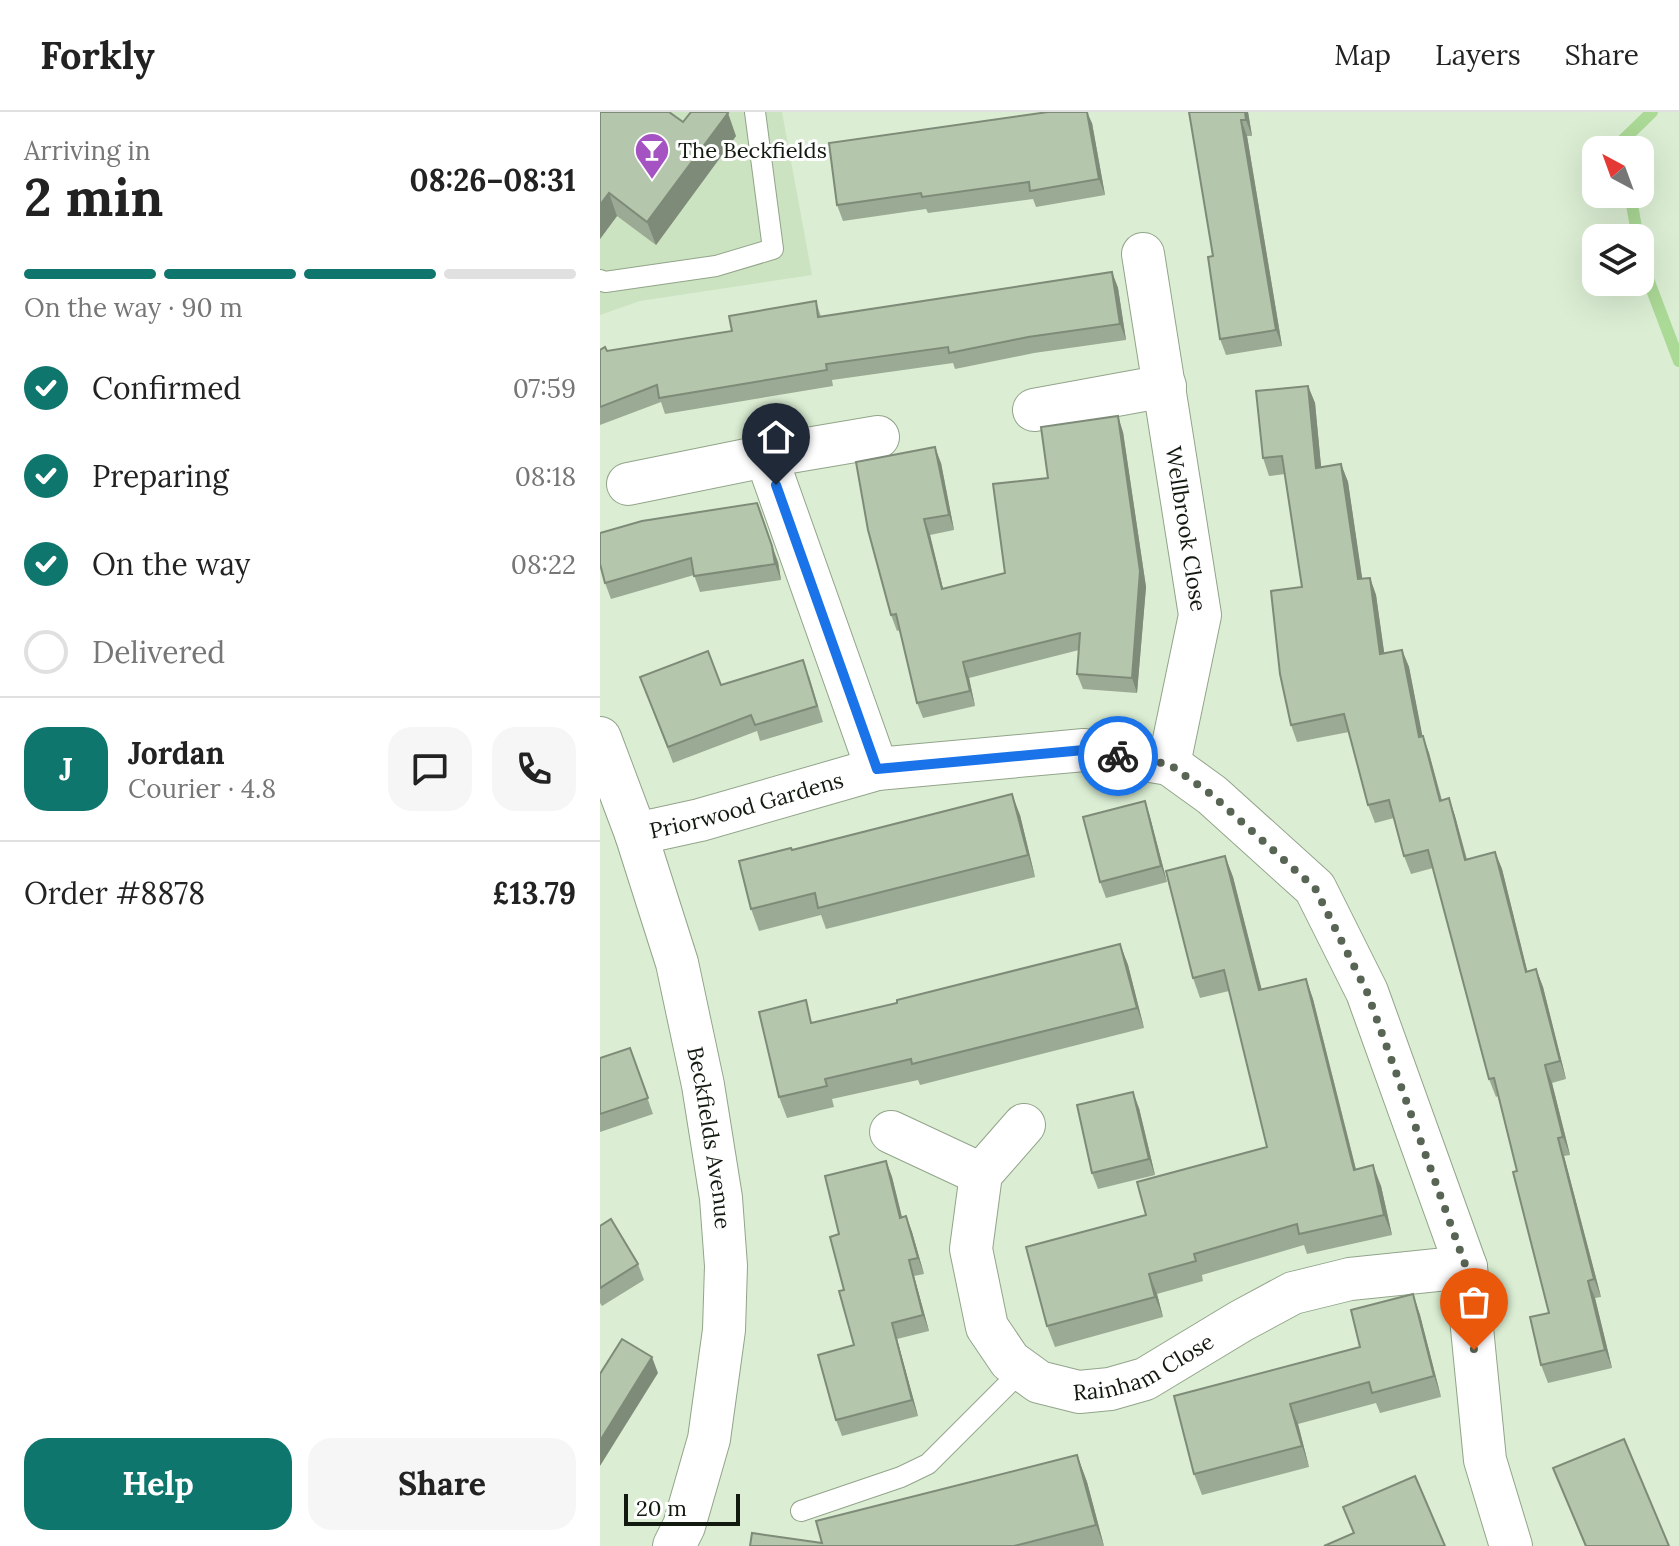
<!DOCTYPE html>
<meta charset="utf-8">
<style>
:root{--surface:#fff;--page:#f6f6f6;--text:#222;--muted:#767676;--line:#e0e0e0;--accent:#0f766e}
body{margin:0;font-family:Lora,serif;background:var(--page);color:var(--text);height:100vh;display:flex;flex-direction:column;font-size:30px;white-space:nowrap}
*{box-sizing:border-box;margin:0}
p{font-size:26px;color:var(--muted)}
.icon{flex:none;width:44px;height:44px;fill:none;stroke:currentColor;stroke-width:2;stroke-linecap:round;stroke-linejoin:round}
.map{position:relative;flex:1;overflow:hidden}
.sheet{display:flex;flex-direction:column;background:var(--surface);width:600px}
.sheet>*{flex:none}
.needle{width:52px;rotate:319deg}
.controls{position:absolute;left:982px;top:24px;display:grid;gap:16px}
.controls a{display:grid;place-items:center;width:72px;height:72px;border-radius:16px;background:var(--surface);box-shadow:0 8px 32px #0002;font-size:40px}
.scale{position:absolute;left:24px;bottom:20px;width:116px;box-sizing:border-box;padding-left:8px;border:4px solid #12190f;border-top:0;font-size:22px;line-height:28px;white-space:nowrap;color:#12190f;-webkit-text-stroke:6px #fff;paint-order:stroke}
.pin{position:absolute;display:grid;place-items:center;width:68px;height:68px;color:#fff;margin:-82px -34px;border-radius:50% 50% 50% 0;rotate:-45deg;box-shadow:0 0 8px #0007}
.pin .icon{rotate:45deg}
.courier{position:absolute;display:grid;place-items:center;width:80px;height:80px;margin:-40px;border:6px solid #1a73e8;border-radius:50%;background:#fff;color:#222;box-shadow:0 2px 10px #0007}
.summary em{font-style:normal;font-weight:700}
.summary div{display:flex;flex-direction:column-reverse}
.summary{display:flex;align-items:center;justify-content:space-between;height:136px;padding:0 24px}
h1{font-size:52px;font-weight:700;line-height:60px}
.bar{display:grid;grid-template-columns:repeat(4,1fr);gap:12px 8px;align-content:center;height:96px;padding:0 24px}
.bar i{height:10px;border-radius:6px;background:var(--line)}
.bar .active{background:var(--accent)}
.bar p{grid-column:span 4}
.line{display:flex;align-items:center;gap:20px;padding:0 24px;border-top:2px solid var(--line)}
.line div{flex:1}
.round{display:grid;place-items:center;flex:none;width:84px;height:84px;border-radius:24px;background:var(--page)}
ol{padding:0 24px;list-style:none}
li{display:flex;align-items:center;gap:24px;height:88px}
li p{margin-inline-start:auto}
li .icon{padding:8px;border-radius:50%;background:var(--accent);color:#fff;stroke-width:4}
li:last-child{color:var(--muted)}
li i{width:44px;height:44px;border:4px solid var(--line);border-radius:50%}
.primary-button{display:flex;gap:16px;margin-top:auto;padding:16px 24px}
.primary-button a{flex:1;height:92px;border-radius:24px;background:var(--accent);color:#fff;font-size:32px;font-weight:700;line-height:92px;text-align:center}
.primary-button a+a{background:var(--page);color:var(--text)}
header{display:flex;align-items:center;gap:48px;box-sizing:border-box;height:112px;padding:0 40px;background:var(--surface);border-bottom:2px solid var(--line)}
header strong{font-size:38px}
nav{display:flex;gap:44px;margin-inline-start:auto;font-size:28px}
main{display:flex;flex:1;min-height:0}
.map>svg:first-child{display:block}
.built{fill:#cbe3c1}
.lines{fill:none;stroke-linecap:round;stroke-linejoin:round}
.stream{stroke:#abd996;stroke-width:12}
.service-casing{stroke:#92a48a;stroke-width:22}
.minor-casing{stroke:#92a48a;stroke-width:44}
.service{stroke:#fff;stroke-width:20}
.minor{stroke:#fff;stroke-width:42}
.wall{fill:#9baa94}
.shaded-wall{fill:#7e8b78}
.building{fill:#b4c6ac;stroke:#7e8b78;stroke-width:2}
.done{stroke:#586454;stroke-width:8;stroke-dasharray:0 14.4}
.route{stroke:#1a73e8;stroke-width:10}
.labels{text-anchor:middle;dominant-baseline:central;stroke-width:6;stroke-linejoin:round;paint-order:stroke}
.poi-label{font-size:22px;fill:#12190f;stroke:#fff;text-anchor:start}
.street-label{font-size:22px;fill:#12190f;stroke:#fff}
</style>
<header>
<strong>Forkly</strong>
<nav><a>Map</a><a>Layers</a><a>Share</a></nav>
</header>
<main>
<section class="sheet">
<div class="summary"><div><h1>2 min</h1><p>Arriving in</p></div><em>08:26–08:31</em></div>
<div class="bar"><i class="active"></i><i class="active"></i><i class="active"></i><i></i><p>On the way · 90 m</p></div>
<ol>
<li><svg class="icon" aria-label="check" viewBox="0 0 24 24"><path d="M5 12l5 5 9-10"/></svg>Confirmed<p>07:59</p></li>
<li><svg class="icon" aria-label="check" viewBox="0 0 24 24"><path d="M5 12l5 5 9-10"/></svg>Preparing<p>08:18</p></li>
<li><svg class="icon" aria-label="check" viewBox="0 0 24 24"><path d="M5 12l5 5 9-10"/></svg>On the way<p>08:22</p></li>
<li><i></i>Delivered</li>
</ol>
<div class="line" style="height:144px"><b class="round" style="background:var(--accent);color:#fff">J</b><div><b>Jordan</b><p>Courier · 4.8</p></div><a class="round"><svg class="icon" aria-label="chat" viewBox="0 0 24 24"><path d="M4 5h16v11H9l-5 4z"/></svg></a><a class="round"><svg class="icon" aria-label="phone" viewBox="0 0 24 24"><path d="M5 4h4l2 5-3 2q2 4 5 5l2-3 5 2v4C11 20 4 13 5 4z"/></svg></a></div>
<div class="line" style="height:104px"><div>Order #8878</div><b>£13.79</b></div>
<div class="primary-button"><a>Help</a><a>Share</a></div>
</section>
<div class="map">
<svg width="1079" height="1434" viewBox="0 0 1079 1434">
<rect width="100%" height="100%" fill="#dbeed3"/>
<polygon class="built" points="0,0 182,0 212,163 40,189 0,203"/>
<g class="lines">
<g class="stream">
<polyline points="1022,38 1020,31 1052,0"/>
<polyline points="1030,82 1038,126"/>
<polyline points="1040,139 1043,154 1079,249"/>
</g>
<g class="service-casing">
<g id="service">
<polyline points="0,168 5,170 116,154 173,137 155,0"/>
<polyline points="201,1399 301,1365 328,1352 422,1258"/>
</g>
</g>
<g class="minor-casing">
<g id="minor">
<path id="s1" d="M543,142L600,503L569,652"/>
<polyline points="434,298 565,274"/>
<polyline points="28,372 166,344"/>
<path id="s2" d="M0,626L36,722L77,851L103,973L121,1086L126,1154L124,1218L109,1327L84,1414L74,1434"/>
<polyline points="277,657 166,344 278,325"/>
<path id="s3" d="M36,722L100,708L277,657L484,638L569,652L612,683L715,776L767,880L866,1155L885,1348L911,1434"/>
<path id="s4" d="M424,1013L381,1062L371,1137L387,1215L410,1249L439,1270L479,1280L510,1277L545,1267L641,1209L693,1181L750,1167L866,1155"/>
<polyline points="291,1020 381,1062"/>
</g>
</g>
<use href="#service" class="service"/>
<use href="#minor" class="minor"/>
</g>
<g class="wall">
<polygon points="0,0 83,10 136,24 56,133 17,104 0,127"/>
<polygon points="589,0 648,0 652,24 647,24 682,234 626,243 620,227 613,144"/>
<polygon points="492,11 505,83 436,95 433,87 328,101 326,97 243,109 237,93"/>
<polygon points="512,160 518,176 526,228 434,241 355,257 353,251 232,268 233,274 65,302 61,290 0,313 0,238 7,239 132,219 216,189 221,205"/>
<polygon points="708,274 715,291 721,355 741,352 748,370 762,467 770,466 776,483 784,541 802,538 809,555 822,624 829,641 842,688 849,686 855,704 867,747 895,740 902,757 927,859 936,857 943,875 966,967 952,971 970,1043 964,1044 1001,1185 995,1186 1012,1256 948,1271 941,1253 949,1201 917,1059 898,984 896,985 889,967 833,756 811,762 804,744 794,706 775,711 768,693 749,620 697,630 691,613 702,475 685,362 669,364 663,346"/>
<polygon points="523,320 546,475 537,581 483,577 477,562 479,538 369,566 375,594 323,606 317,591 300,518 297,519 291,503 341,351 354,418 330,423 343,477 405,461 448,366"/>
<polygon points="0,421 178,450 181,468 100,480 94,463 11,487 5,471"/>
<polygon points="209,564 223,610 160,629 157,619 73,651 40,565 121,573"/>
<polygon points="545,689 550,705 567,770 506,786 500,770"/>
<polygon points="420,703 435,765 226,817 221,803 159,819 151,797 192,738"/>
<polygon points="625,744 633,765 661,877 706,867 713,887 756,1057 781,1074 792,1123 707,1142 704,1133 602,1163 603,1169 557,1182 563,1205 455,1235 447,1214 546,1103 667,1035 629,879 600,886 593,866"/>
<polygon points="520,832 528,853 544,916 320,973 318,968 232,987 234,995 187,1006 179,985 297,891"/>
<polygon points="30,936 53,1002 0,1020 0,946"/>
<polygon points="539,996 555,1063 498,1077 492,1061"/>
<polygon points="286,1049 292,1065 302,1105 306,1104 312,1120 324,1162 314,1164 329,1219 297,1227 318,1304 242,1324 236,1308 254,1233 239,1122"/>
<polygon points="0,1114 38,1152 44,1168 2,1194 0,1191"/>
<polygon points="813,1182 820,1203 841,1285 780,1301 776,1291 698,1312 709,1355 602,1383 594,1362 760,1235"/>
<polygon points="477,1343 487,1370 504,1434 150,1434 222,1431"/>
<polygon points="953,1356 1069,1434 985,1434"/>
</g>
<g class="shaded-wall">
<polygon points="487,0 492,11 505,83 499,67"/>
<polygon points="645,0 648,0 652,24 646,8"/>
<polygon points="128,1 136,24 56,133 47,110"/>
<polygon points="641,8 647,24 682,234 676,218"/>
<polygon points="9,81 17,104 0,127 0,93"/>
<polygon points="512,160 518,176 526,228 520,212"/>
<polygon points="708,274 715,291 723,374 716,356"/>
<polygon points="518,304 523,320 546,475 537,581 532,566"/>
<polygon points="335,335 341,351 354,418 349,403"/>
<polygon points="741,352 748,370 765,485 758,467"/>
<polygon points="157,391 178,450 181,468 175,452"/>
<polygon points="324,407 330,423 347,493 342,477"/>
<polygon points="770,466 776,483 787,560 780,542"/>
<polygon points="802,538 809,555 826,642 819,625"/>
<polygon points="363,550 369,566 375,594 370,579"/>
<polygon points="823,624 829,641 846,706 840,689"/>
<polygon points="412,682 420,703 435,765 428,743"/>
<polygon points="849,686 855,704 871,765 865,748"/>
<polygon points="545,689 550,705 567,770 561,754"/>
<polygon points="895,740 902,757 932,878 926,860"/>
<polygon points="625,744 633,765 667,898 659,878"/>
<polygon points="520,832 528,853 544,916 537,896"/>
<polygon points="936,857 943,875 966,967 960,949"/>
<polygon points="706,867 713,887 761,1078 754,1058"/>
<polygon points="945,953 952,971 970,1043 963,1025"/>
<polygon points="533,980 539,996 555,1063 549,1047"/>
<polygon points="958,1026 964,1044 1001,1185 994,1167"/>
<polygon points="286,1049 292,1065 306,1122 300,1106"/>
<polygon points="773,1053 781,1074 792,1123 784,1103"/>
<polygon points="306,1104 312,1120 324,1162 318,1146"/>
<polygon points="309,1148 314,1164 329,1219 323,1203"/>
<polygon points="549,1162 557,1182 563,1205 555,1185"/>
<polygon points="988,1169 995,1186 1012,1256 1005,1238"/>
<polygon points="813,1182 820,1203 841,1285 834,1264"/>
<polygon points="292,1211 297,1227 318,1304 312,1288"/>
<polygon points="52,1245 58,1261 0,1354 0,1329"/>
<polygon points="690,1292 698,1312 709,1355 702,1334"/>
<polygon points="477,1343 487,1370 504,1434 496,1413"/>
</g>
<g class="building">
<polygon points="0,0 69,0 83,10 91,0 126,0 128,1 47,110 9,81 0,93"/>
<polygon points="448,0 487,0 499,67 430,79 429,70 322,85 321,81 237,93 229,31"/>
<polygon points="589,0 645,0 646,8 641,8 676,218 620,227 608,145 613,144"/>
<polygon points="512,160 520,212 428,225 349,241 348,235 226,252 227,258 59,286 57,273 0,295 0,238 5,235 7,239 132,219 129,204 216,189 218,205"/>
<polygon points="708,274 716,356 741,352 758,467 770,466 780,542 802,538 819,625 823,624 840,689 849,686 865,748 895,740 926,860 936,857 960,949 945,953 963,1025 958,1026 994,1167 988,1169 1005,1238 941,1253 930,1205 949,1201 913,1060 917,1059 894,966 889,967 828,738 804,744 789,688 768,693 744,602 691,613 680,562 671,479 702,475 682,344 663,346 656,279"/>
<polygon points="518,304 540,459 532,566 477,562 480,521 363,550 370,579 317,591 296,502 291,503 268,418 256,350 335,335 349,403 324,407 342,477 405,461 393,372 448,366 441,315"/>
<polygon points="157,391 172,434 175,452 94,464 91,446 5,471 0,452 0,421 42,409"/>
<polygon points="108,539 121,573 203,548 217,594 155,613 151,603 68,635 40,565"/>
<polygon points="412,682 428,743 218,796 215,781 151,797 139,749 191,736 192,738"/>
<polygon points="545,689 561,754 500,770 483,705"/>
<polygon points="625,744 659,878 706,867 754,1058 773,1053 784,1103 699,1122 697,1112 594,1142 596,1149 549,1162 555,1185 447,1214 426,1135 546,1103 537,1070 667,1035 624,858 593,866 566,759"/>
<polygon points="520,832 537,896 312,952 311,947 225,967 227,974 179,985 159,900 206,888 211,911 297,891 297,888"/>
<polygon points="30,936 48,986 0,1002 0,946"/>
<polygon points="533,980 549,1047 492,1061 477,993"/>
<polygon points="286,1049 300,1106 306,1104 318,1146 309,1148 323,1203 292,1211 312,1288 236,1308 218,1243 254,1233 239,1179 244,1178 230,1125 239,1122 225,1064"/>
<polygon points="11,1107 38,1152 0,1176 0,1114"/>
<polygon points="813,1182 834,1264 772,1281 769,1270 690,1292 702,1334 594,1362 574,1284 760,1235 751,1198"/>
<polygon points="22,1227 52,1245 0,1329 0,1262"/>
<polygon points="1024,1327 1069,1434 986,1434 953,1356"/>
<polygon points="477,1343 496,1413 414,1434 150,1434 152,1421 222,1431 216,1409"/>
<polygon points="815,1364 845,1434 724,1434 754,1421 743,1395"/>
</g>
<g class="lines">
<polyline class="done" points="518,644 569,652 612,683 715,776 767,880 866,1155 874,1238"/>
<polyline class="route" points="176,373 277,657 484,638 518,644"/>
</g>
<defs>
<g id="bar-pin" transform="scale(1.8)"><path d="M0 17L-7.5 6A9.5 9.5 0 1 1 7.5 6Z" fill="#a553c2" stroke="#fff"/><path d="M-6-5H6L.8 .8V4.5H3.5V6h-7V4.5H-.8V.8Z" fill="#fff"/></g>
</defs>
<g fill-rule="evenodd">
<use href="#bar-pin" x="52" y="38"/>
</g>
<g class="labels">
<g class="poi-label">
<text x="78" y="38">The Beckfields</text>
</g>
<g class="street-label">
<text stroke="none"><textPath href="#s1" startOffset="278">Wellbrook Close</textPath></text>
<text stroke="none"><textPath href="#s3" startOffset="114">Priorwood Gardens</textPath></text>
<text stroke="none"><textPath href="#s2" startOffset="416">Beckfields Avenue</textPath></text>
<text stroke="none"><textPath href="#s4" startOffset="408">Rainham Close</textPath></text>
</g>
</g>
</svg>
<div class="controls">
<a><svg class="needle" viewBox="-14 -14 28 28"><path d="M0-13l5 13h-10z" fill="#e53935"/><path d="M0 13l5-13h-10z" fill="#767676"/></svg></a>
<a><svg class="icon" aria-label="layers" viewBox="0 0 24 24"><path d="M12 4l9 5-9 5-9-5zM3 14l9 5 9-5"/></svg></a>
</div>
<div class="scale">20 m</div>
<div class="pin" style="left:874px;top:1238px;background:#ea580c"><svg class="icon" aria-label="bag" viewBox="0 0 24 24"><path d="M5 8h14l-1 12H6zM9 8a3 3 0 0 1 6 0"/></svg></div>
<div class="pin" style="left:176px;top:373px;background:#1f2937"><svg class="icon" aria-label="home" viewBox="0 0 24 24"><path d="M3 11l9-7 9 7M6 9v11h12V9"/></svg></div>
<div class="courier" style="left:518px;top:644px"><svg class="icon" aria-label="bike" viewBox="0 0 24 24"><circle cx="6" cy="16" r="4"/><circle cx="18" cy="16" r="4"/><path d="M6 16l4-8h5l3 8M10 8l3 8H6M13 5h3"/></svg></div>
</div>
</main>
